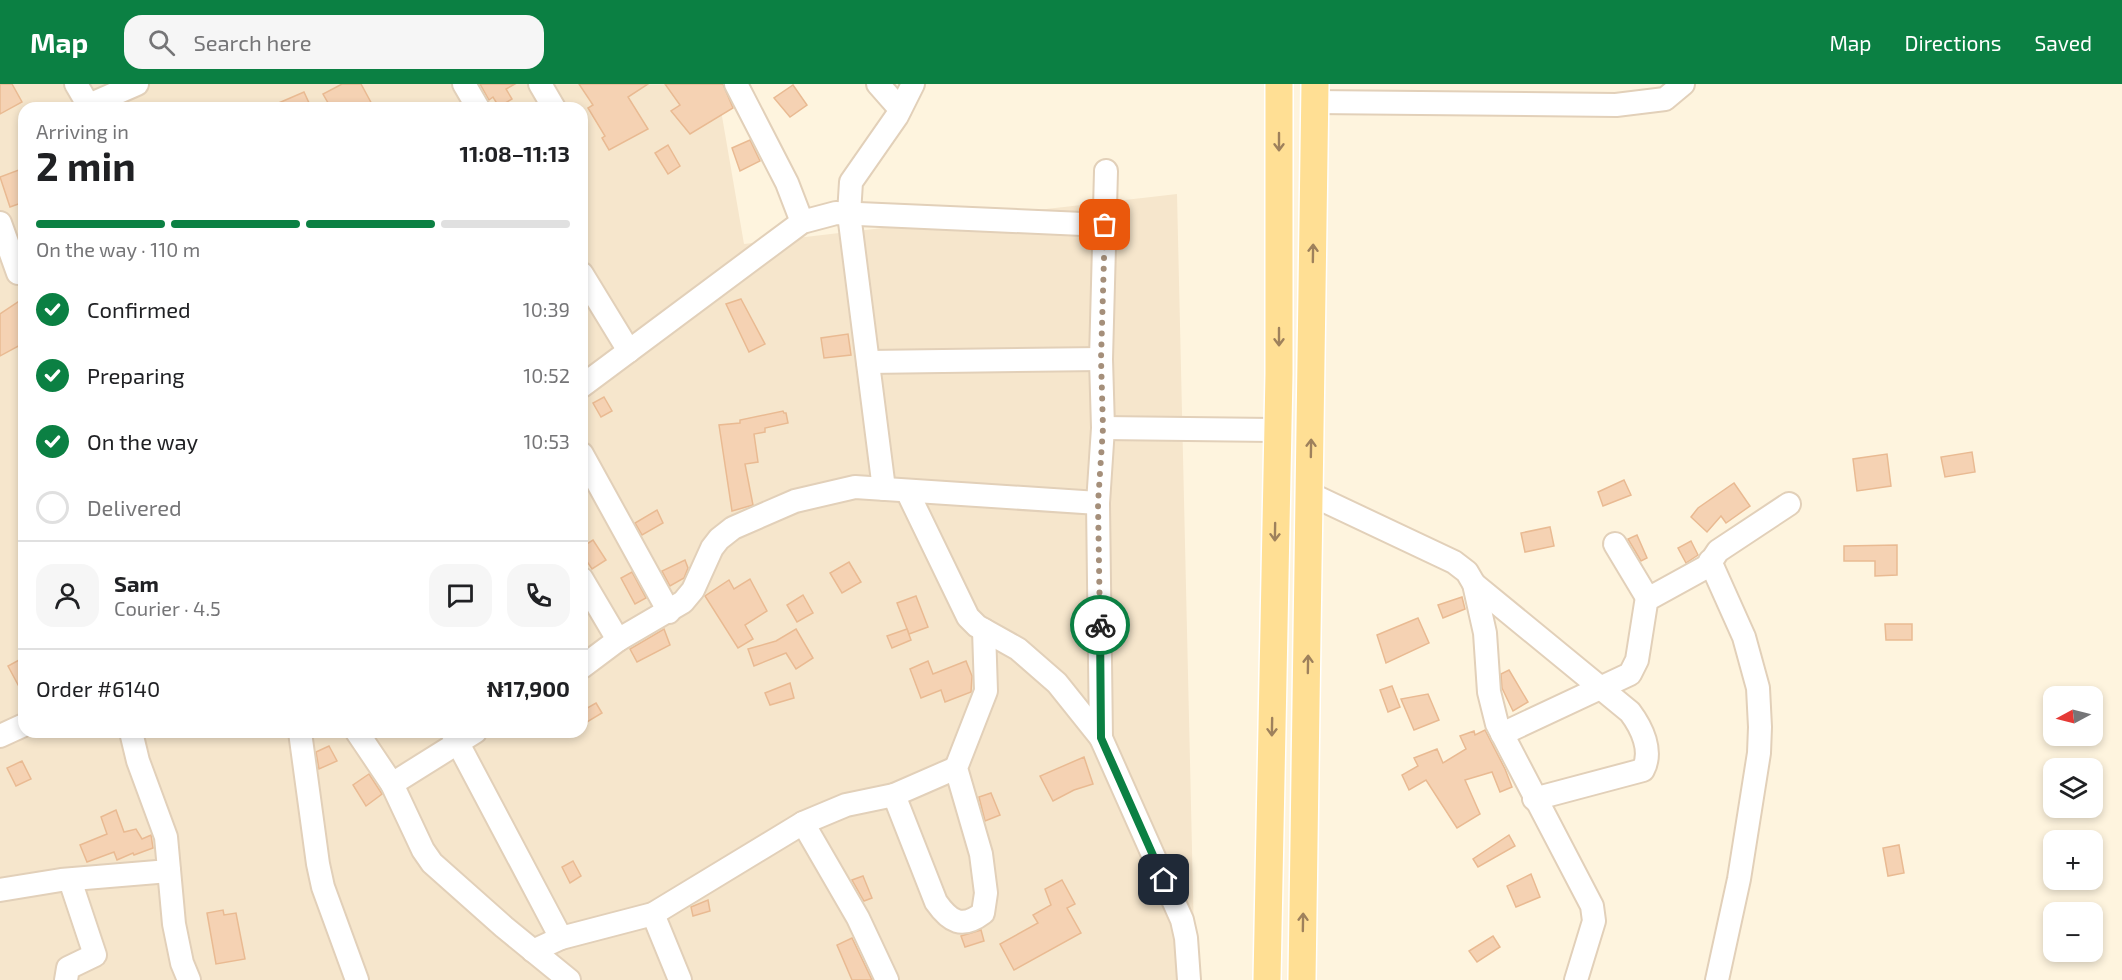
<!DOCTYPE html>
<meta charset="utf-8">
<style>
:root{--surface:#fff;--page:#f6f6f6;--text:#202124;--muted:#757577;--line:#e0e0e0;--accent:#0b8043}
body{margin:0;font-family:"Exo 2",sans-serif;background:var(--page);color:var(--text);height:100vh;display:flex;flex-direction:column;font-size:22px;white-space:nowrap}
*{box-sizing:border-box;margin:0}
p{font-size:20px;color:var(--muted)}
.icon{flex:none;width:33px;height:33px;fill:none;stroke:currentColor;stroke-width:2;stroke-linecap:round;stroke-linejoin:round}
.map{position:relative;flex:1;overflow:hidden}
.panel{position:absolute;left:18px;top:18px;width:570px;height:636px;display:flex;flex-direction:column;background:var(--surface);border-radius:18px;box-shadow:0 3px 9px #0003}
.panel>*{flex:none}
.needle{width:39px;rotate:263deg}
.controls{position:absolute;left:2043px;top:602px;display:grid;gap:12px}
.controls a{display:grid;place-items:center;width:60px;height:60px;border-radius:12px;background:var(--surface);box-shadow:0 3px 9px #0003;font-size:30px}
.pin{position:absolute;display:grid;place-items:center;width:51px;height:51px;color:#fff;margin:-26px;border-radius:12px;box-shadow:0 3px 9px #0006}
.courier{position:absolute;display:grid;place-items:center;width:60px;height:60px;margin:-30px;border:4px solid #0b8043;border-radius:50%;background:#fff;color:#222;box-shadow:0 2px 8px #0007}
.overview em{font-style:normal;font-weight:700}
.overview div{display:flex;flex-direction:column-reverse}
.overview{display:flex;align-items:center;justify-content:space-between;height:102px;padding:0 18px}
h1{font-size:39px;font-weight:700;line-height:45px}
.bar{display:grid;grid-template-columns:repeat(4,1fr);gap:9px 6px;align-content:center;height:72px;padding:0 18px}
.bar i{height:8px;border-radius:4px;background:var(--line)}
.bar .selected{background:var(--accent)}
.bar p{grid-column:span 4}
.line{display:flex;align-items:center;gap:15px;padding:0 18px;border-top:2px solid var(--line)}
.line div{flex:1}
.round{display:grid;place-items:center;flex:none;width:63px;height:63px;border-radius:18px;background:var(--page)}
ol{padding:0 18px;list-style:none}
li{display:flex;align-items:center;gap:18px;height:66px}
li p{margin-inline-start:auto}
li .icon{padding:6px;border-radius:50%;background:var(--accent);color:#fff;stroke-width:4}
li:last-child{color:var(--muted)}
li i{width:33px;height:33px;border:3px solid var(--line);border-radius:50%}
header{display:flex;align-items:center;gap:36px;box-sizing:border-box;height:84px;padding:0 30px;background:var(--accent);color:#fff}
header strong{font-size:28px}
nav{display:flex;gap:33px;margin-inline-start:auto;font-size:21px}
.search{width:420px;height:54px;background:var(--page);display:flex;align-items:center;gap:15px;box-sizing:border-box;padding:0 21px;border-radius:18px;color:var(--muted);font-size:22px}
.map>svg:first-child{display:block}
.residential{fill:#f6e6cc;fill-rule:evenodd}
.building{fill:#f5d2b3;stroke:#e9ba92;stroke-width:1.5}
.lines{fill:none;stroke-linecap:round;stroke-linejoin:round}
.minor-casing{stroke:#e2d0b9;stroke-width:26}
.major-casing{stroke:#fff;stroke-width:30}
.minor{stroke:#fff;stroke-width:22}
.major{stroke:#ffdf94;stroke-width:27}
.oneway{stroke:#9e815c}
.done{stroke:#a58f7a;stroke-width:6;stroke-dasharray:0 10.8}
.route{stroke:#0b8043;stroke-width:8}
</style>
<header>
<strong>Map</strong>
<div class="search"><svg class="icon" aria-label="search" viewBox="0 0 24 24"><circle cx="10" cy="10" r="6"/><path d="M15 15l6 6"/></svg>Search here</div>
<nav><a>Map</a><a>Directions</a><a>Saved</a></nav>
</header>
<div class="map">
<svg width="2122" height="896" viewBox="0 0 2122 896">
<rect width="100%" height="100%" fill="#fef4de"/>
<path class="residential" d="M0,0H714L718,9L744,160L1177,110L1195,896H0ZM24,24H582V648H24Z"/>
<g class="building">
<polygon points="0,0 12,0 22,18 0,30"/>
<polygon points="342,0 361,0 374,24 331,24 323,10"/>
<polygon points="480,0 515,0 506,5 512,15 499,23 493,13 489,16"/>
<polygon points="579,0 648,0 628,13 648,45 609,66 602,54 605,52 588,24 593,21"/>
<polygon points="665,0 723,0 733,24 690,50 671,27 680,21"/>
<polygon points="793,1 807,21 790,33 774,14"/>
<polygon points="304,8 309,19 298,24 267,24"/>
<polygon points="750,56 760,77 740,87 732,64"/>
<polygon points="668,61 680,82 668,90 655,69"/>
<polygon points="24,84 24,118 10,123 0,93"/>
<polygon points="24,214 24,259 0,272 0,230"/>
<polygon points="741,215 765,260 749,268 726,220"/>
<polygon points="848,250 851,271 824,274 821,254"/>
<polygon points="604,313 612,327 601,333 593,319"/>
<polygon points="783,327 784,329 786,329 788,339 765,344 765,348 754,350 758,378 745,380 753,421 732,427 719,341 740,339 740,336"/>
<polygon points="1972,368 1975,388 1945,393 1941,373"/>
<polygon points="1887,370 1891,402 1857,407 1853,375"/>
<polygon points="1624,396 1631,411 1603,422 1598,408"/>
<polygon points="1734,399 1750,422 1726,439 1721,432 1707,448 1691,433 1698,424"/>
<polygon points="657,426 663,439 642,451 635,439"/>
<polygon points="1550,443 1554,462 1525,468 1521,449"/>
<polygon points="1637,451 1647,474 1641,477 1628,455"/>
<polygon points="593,456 606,476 592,485 582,470 582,463"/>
<polygon points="1691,457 1698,471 1686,479 1678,464"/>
<polygon points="1897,461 1897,491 1875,492 1875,477 1844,477 1844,462"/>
<polygon points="685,476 688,484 684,494 670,502 662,487"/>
<polygon points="849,478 861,498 842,509 830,489"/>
<polygon points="632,488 646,514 635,520 621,494"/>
<polygon points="750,495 767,527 745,541 753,555 738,564 705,512 729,496 734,505"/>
<polygon points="803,511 813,529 797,538 787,521"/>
<polygon points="916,512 928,543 909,550 897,519"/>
<polygon points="1462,513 1465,525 1443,534 1438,521"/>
<polygon points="1418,534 1429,559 1386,579 1377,551"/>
<polygon points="1885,540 1912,540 1912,556 1886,556"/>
<polygon points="664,545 670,561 637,578 630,565"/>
<polygon points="796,545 813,574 796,585 786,569 754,582 748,565 776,557"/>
<polygon points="907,545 911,556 892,564 887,552"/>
<polygon points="19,576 24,585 24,612 8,582"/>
<polygon points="928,577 933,590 966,577 972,592 971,608 945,618 941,606 921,614 910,585"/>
<polygon points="1509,586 1528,618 1513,627 1502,604 1501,590"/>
<polygon points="790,599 794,614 770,621 765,609"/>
<polygon points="1392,602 1400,623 1388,628 1380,606"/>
<polygon points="1428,610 1439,636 1414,646 1401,615"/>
<polygon points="596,619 602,629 587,638 582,627"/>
<polygon points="1485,646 1505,685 1512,703 1500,708 1492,688 1465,696 1480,730 1457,744 1426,696 1409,706 1402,691 1418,682 1414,674 1437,665 1443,679 1466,665 1460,652 1474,647 1475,651"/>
<polygon points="329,662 337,677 319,685 316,668"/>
<polygon points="1084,673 1093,700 1074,706 1053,717 1040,692"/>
<polygon points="22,677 31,695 16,702 7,684"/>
<polygon points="369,690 382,710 366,722 353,701"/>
<polygon points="991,709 1000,731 985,737 979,713"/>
<polygon points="116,726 124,748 136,745 142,755 151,751 153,764 134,771 133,769 117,776 114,768 87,778 80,761 107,750 101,733"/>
<polygon points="1509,751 1515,762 1478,783 1473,775"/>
<polygon points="1899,761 1904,789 1888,792 1883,764"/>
<polygon points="573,777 581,792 570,799 562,783"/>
<polygon points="1531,790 1540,813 1516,823 1507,802"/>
<polygon points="863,792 872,814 864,817 852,796"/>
<polygon points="1062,796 1075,820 1067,824 1081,849 1014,886 1000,860 1038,839 1033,831 1051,821 1045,805"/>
<polygon points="708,816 710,827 693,832 691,823"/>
<polygon points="223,826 224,831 236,829 245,875 216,880 207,829"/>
<polygon points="981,846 984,857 965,863 961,852"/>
<polygon points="1493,852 1500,863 1477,878 1469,867"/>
<polygon points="852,854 872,896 852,896 837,861"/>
</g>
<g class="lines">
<g class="minor-casing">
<g id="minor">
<polyline points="76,0 90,24"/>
<polyline points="464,0 478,24"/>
<polyline points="540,0 554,24"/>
<polyline points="736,0 787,99 802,138"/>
<polyline points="878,0 900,25"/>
<polyline points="1314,18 1616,21 1665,15 1683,0"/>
<polyline points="89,21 137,0"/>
<polyline points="0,139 18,189"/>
<polyline points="582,190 629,267"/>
<polyline points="868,278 1101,275"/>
<polyline points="582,302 802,138 836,129 1105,141"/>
<polyline points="1103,344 1277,346"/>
<polyline points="582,370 669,528"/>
<polyline points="884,405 849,130 851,98 897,32 913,0"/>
<polyline points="907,407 968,533 977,542 1018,565 1057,599 1101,654 1182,836 1186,854 1189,896"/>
<polyline points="1310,410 1454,478 1467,488 1474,500 1485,549 1489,608 1497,640 1592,822 1594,837 1576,896"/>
<polyline points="1615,460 1648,515"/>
<polyline points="1710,477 1744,553 1758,604 1760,643 1759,669 1739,795 1717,896"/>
<polyline points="582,495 618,556"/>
<path d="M1474,500L1630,628C1642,644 1653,667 1643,686L1534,715"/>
<polyline points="582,583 618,556 683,518 693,506 712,464 719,455 733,444 795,417 855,403 1098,419"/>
<polyline points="131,648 138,677 166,753 174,840 182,879 189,896"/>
<polyline points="300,648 318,780 323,803 357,896"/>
<polyline points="357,648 392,700 423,766 432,779 504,843 569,896"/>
<polyline points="452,648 561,854"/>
<polyline points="1502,650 1630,590 1637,576 1646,519 1648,515 1708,482 1718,467 1789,420"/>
<polyline points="0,652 24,641"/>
<polyline points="1101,654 1098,419 1103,344 1101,275 1106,87"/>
<polyline points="392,700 475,648"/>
<path d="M894,711L936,818C950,838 962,845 983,829L986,809L981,770L956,684L986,607L984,546"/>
<polyline points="803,739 858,834 887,896"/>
<polyline points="0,806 61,796 169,787"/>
<polyline points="653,830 680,896"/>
<polyline points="533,867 561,854 653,830 803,739 846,721 894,711 956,684"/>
<polyline points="66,896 68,884 95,871 70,796"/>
</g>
</g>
<g class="major-casing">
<g id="major">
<polyline points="1267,896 1279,290 1279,0"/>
<polyline points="1302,896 1315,0"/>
</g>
</g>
<use href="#minor" class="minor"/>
<use href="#major" class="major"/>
</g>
<defs><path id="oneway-shaft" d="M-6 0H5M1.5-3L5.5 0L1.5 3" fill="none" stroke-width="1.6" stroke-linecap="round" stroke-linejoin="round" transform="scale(1.5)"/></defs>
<g class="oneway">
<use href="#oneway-shaft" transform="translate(1279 58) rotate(90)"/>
<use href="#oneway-shaft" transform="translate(1313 169) rotate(-89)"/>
<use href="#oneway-shaft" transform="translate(1279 253) rotate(90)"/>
<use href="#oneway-shaft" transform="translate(1311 364) rotate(-89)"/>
<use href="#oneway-shaft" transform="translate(1275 448) rotate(91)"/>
<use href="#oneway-shaft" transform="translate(1308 580) rotate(-89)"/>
<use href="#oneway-shaft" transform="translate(1272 643) rotate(91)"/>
<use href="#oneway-shaft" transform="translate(1303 838) rotate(-89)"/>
</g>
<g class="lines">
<polyline class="done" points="1100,541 1098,419 1103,344 1101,275 1105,141"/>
<polyline class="route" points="1100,541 1101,654 1164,796"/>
</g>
</svg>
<div class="controls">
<a><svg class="needle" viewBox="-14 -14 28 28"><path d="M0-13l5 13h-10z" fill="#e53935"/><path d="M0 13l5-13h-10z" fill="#757577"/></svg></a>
<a><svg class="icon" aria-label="layers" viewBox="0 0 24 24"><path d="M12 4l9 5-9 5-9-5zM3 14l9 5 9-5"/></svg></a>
<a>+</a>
<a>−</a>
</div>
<div class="pin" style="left:1105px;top:141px;background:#ea580c"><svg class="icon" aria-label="bag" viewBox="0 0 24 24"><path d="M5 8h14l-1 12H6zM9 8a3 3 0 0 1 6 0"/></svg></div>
<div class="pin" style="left:1164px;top:796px;background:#1f2937"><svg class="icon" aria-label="home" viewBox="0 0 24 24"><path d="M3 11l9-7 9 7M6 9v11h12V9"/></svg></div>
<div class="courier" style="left:1100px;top:541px"><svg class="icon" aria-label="bike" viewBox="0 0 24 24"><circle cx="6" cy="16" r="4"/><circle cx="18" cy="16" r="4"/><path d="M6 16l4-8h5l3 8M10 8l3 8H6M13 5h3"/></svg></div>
<section class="panel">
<div class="overview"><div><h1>2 min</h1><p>Arriving in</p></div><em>11:08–11:13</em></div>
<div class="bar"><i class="selected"></i><i class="selected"></i><i class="selected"></i><i></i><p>On the way · 110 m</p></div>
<ol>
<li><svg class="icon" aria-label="check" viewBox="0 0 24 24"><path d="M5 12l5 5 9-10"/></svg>Confirmed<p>10:39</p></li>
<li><svg class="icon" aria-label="check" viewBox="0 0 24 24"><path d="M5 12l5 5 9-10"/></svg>Preparing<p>10:52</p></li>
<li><svg class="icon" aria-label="check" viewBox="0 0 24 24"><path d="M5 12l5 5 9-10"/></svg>On the way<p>10:53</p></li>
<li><i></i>Delivered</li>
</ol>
<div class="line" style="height:108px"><a class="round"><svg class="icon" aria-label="person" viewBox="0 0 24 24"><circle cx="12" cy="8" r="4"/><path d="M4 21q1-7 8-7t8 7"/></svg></a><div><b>Sam</b><p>Courier · 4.5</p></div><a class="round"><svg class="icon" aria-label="chat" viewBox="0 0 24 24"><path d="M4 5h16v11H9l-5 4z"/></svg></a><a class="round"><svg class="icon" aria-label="phone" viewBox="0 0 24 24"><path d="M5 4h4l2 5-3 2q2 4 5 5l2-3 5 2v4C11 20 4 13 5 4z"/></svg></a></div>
<div class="line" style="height:78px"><div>Order #6140</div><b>₦17,900</b></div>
</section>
</div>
